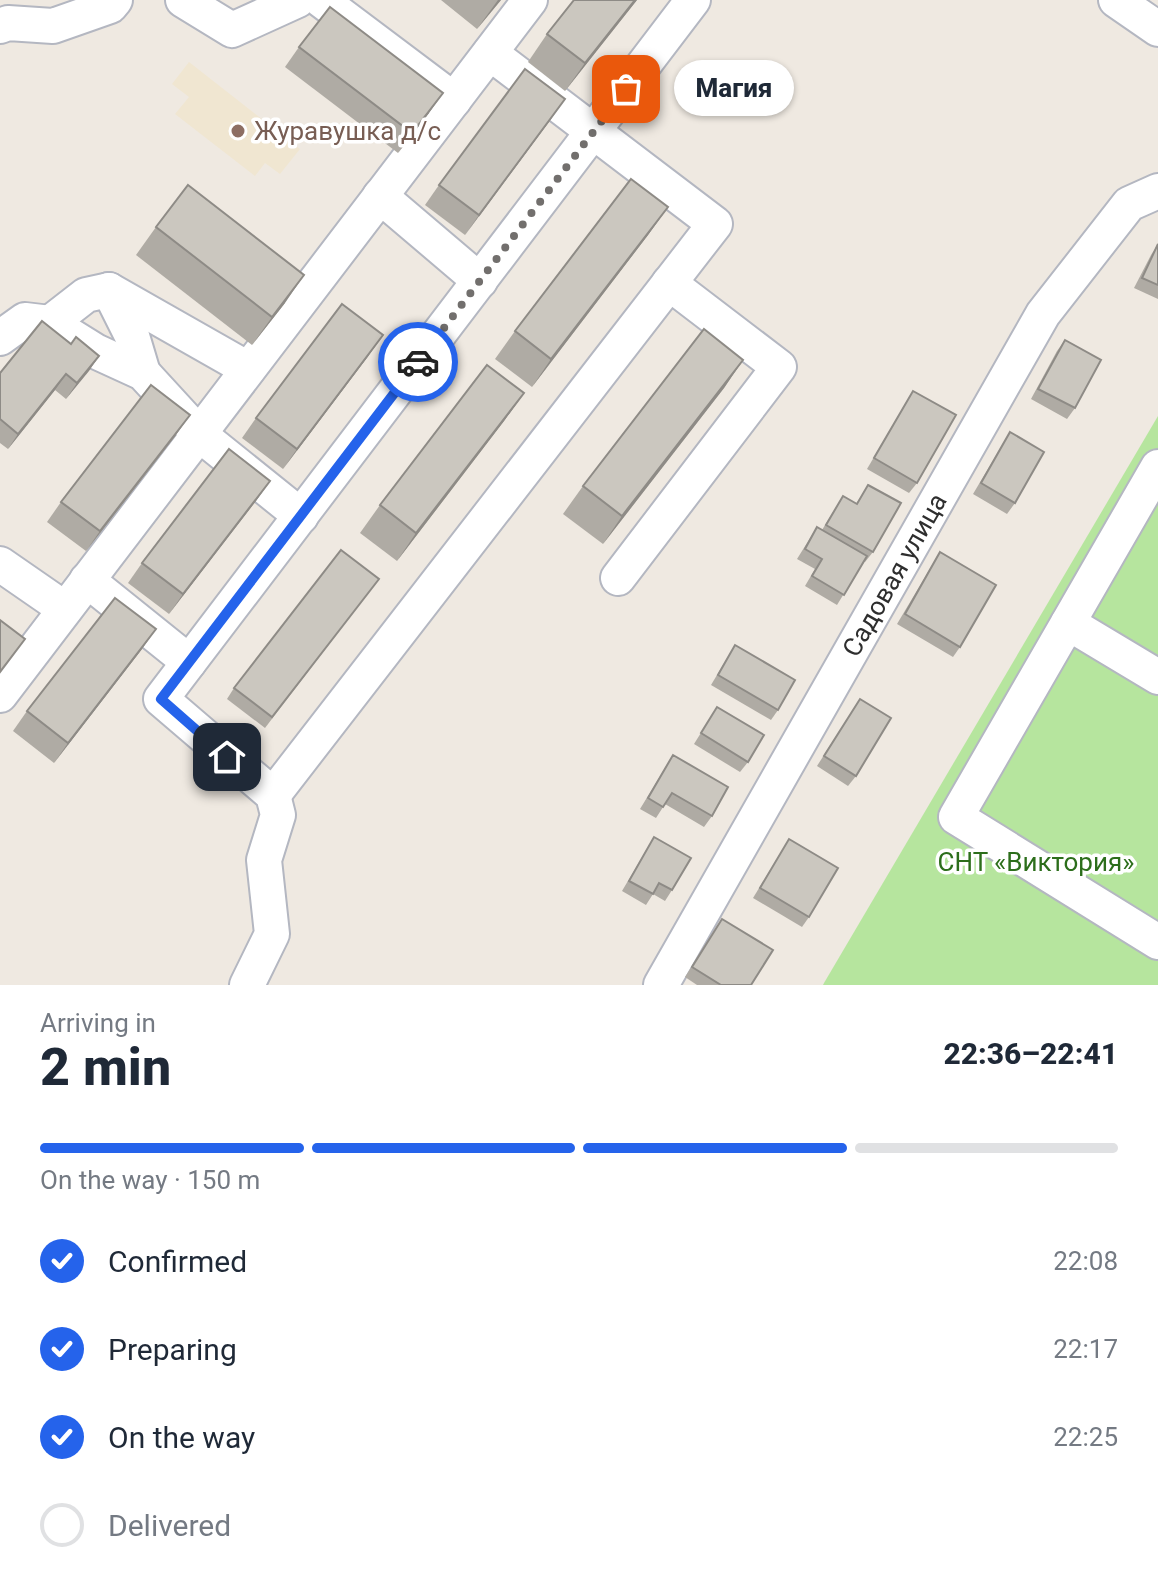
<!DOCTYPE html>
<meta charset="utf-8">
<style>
:root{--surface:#fff;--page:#f2f2f3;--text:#1f2937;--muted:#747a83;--line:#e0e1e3;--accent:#2563eb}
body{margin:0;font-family:Roboto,sans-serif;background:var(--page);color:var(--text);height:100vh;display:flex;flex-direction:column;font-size:30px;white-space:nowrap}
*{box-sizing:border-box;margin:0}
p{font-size:26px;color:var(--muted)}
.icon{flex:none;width:44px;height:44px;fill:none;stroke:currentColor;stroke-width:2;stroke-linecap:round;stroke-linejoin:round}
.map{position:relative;height:985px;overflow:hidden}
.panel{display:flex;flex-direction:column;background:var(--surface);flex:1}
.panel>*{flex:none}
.pin{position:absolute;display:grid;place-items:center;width:68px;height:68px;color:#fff;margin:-34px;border-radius:16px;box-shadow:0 4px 12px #0006}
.courier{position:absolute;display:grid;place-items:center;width:80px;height:80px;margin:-40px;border:6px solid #2563eb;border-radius:50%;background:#fff;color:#222;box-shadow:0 2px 10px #0007}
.bubble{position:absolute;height:56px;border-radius:28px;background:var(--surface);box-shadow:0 2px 6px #0004;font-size:26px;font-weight:800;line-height:56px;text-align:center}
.headline em{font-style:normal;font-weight:800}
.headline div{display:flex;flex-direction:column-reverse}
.headline{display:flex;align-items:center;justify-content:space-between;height:136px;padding:0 40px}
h1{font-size:52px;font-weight:800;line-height:60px}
.bar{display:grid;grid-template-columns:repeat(4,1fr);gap:12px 8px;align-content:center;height:96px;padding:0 40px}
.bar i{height:10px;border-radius:6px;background:var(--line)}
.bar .selected{background:var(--accent)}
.bar p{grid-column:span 4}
ol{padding:0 40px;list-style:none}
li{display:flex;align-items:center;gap:24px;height:88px}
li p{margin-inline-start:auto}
li .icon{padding:8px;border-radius:50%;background:var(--accent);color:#fff;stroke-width:4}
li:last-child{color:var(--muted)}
li i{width:44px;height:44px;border:4px solid var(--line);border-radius:50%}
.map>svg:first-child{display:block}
.education{fill:#f0e6d1}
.green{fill:#b6e59e}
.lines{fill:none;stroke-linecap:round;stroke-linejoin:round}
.minor-casing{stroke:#b4b7c1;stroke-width:38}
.minor{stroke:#fff;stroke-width:34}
.wall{fill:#afaba4}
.shaded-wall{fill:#8e8b86}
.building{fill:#cbc7bf;stroke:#8e8b86;stroke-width:2}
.done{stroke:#726f6d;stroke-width:8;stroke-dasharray:0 14.4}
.route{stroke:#2563eb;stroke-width:10}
.education-dot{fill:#8d6e63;stroke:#fff;stroke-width:3}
.labels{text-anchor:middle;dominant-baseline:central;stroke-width:7;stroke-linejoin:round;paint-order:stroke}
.education-label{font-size:26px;fill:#785e54;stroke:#fff;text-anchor:start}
.street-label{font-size:26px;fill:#2e2e2e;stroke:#fff}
.park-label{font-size:26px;fill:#2c6e1b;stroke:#fff}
</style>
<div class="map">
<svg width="1158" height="985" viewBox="0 0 1158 985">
<rect width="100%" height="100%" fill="#efe9e1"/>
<polygon class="education" points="189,62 300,149 280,174 265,163 255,176 175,114 189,97 172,84"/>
<polygon class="green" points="1158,416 1158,985 823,985 824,983"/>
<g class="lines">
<g class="minor-casing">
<g id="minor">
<polyline points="183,0 232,30 298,0"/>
<polyline points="321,0 454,100"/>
<polyline points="1116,0 1158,29"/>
<polyline points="0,26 8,23 53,26 110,6 115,0"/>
<polyline points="380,196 480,281"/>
<polyline points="109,290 132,336 143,373"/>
<polyline points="50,323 86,295 109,290 248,369"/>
<polyline points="0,338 25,320 50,323 95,351 143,373 199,434 301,516"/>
<polyline points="1158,467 956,817 1158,942"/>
<polyline points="0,564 65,609"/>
<polyline points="618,578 779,367 669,283"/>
<polyline points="87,580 189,662"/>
<polyline points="1068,623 1158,677"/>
<polyline points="0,695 530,0"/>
<polyline points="273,795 715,224 490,53"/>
<polyline points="247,985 272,934 264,860 278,815 273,795 161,699 693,0"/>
<path id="s1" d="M661,985L1043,314L1129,204L1158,191"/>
</g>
</g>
<use href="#minor" class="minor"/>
</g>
<g class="wall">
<polygon points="441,0 501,0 477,29"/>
<polygon points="574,0 637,0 565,91 528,62 547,34"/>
<polygon points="299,47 429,113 398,153 285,67"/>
<polygon points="551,119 465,235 425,205 439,185"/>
<polygon points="668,207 648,235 532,387 495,359 515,331"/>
<polygon points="156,227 285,303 252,345 136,255"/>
<polygon points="1158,244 1158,299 1134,288 1151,255"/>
<polygon points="1065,340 1075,408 1067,419 1031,399 1057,351"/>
<polygon points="369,355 283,469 242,438 256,418"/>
<polygon points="99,356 66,399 55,390 8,449 0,443 0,373"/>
<polygon points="743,360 724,388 603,544 563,514 583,486"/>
<polygon points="913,391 917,483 909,493 867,469"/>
<polygon points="524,393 504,421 397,561 360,533 380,505"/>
<polygon points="1010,432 1015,503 1007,514 973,494"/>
<polygon points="176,435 86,551 47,522 61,502"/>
<polygon points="270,481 169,614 128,583 142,563"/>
<polygon points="868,485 873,552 865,562 864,561 837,605 805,586 815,569 797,559 817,527 822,530 843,496 856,504"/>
<polygon points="940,552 960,647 953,657 897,624"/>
<polygon points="371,589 265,728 227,699 234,688"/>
<polygon points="735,645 778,710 771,720 711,685"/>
<polygon points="142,649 54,763 13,731 27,711"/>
<polygon points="860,699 856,776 848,786 817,766"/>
<polygon points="717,707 748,762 740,772 694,744"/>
<polygon points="673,755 712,816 704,827 665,804 656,818 640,809"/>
<polygon points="654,837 672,890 665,901 653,894 646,905 622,891"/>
<polygon points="789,839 809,917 802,927 753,898"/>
<polygon points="722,919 751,985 697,985 685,977"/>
</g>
<g class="shaded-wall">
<polygon points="498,0 501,0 477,29"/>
<polygon points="635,0 637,0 565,91 585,63"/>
<polygon points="443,93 429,113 398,153 412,133"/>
<polygon points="565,99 551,119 465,235 479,215"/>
<polygon points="668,207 648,235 532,387 551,359"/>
<polygon points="304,275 285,303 252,345 272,317"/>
<polygon points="383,335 369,355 283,469 297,449"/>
<polygon points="99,356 89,371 66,399 77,383"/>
<polygon points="743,360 724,388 603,544 622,516"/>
<polygon points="66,374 55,390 8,449 18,434"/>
<polygon points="524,393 504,421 397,561 416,533"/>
<polygon points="190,415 176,435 86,551 100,531"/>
<polygon points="270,481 256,501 169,614 183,594"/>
<polygon points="156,629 142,649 54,763 68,743"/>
</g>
<g class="building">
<polygon points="574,0 635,0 585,63 547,34"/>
<polygon points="330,7 443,93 412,133 299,47"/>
<polygon points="525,69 565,99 479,215 439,185"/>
<polygon points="631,179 668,207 551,359 515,331"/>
<polygon points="188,185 304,275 272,317 156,227"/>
<polygon points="1158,244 1158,285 1142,278"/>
<polygon points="342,304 383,335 297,449 256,418"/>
<polygon points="42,321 71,344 76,337 99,356 77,383 66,374 18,434 0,419 0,373"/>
<polygon points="704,329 743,360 622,516 583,486"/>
<polygon points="1065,340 1101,360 1075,408 1038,389"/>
<polygon points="487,365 524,393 416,533 380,505"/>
<polygon points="151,385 190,415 100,531 61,502"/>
<polygon points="913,391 956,415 917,483 874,458"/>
<polygon points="1010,432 1044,452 1015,503 981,483"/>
<polygon points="229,449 270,481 183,594 142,563"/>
<polygon points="868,485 901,503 873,552 826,525 843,496 857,504"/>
<polygon points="817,527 867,556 844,595 812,576 822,559 805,549"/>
<polygon points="341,550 379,579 272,717 234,688"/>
<polygon points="940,552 996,585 960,647 905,614"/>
<polygon points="115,598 156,629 68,743 27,711"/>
<polygon points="0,620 25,639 0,672"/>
<polygon points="735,645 795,680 778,710 718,675"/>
<polygon points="860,699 891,718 856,776 824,756"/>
<polygon points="717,707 764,735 748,762 701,733"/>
<polygon points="673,755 728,787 712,816 672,793 663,807 648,798"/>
<polygon points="654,837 691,858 672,890 659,883 653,894 629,881"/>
<polygon points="789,839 838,868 809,917 760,888"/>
<polygon points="722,919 773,950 751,985 721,985 692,967"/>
</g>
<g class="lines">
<polyline class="done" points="418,362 626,89"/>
<polyline class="route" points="227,757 161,699 418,362"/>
</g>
<circle class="education-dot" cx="238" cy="131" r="8"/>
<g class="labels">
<g class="education-label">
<text x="254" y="131">Журавушка д/с</text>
</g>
<g class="street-label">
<text stroke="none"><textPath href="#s1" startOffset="472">Садовая улица</textPath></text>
</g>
<g class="park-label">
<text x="1036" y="862">СНТ «Виктория»</text>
</g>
</g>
</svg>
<div class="pin" style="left:626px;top:89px;background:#ea580c"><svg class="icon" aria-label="bag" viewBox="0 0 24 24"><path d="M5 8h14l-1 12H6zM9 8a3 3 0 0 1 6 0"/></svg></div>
<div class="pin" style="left:227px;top:757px;background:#1f2937"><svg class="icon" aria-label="home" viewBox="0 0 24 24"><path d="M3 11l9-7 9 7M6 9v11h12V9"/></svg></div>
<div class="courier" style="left:418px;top:362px"><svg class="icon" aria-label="car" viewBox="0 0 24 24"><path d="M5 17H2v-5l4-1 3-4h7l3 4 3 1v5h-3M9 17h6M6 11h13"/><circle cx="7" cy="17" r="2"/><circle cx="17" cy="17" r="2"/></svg></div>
<div class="bubble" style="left:674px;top:60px;width:120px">Магия</div>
</div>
<section class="panel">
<div class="headline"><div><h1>2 min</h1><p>Arriving in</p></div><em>22:36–22:41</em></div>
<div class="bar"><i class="selected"></i><i class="selected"></i><i class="selected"></i><i></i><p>On the way · 150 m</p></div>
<ol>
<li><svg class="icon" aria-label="check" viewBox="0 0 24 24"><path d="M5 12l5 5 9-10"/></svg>Confirmed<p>22:08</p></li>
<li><svg class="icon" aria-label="check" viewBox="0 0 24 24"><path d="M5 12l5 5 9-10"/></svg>Preparing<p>22:17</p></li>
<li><svg class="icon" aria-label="check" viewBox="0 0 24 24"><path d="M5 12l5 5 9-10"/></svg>On the way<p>22:25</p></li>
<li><i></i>Delivered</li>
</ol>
</section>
